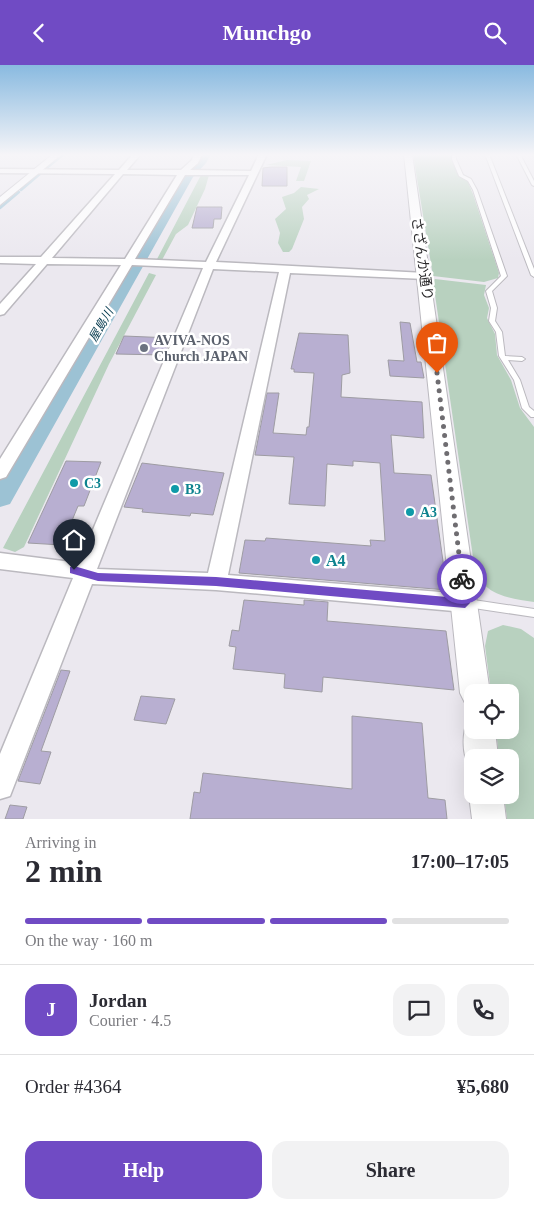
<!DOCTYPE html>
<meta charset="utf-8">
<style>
:root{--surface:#fff;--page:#f2f2f3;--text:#2b2b33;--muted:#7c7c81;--line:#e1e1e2;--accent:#704bc4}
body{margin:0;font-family:"Times New Roman","Noto Sans JP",serif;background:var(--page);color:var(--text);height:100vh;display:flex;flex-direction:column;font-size:19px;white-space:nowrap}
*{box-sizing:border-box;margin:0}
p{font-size:16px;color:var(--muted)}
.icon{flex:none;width:28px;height:28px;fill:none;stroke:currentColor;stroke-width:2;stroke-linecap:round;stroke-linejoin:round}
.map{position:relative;height:754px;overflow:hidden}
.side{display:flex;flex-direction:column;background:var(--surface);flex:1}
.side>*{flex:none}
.tools{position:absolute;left:464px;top:619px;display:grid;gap:10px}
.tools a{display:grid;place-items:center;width:55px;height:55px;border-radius:10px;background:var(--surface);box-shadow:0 5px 20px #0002;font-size:25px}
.pin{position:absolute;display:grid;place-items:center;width:42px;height:42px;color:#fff;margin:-51px -21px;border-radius:50% 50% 50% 0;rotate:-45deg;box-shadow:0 0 5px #0007}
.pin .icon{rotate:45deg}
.courier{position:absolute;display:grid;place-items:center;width:50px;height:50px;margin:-25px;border:4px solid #704bc4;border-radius:50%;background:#fff;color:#222;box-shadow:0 1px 6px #0007}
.overview em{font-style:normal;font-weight:600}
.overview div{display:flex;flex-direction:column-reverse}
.overview{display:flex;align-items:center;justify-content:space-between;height:85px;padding:0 25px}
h1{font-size:32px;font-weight:600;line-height:38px}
.bar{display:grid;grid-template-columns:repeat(4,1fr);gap:8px 5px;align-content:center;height:60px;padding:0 25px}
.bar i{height:6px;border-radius:4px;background:var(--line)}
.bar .current{background:var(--accent)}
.bar p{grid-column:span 4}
.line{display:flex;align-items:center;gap:12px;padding:0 25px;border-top:1px solid var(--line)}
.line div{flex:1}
.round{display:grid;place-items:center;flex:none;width:52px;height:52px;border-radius:15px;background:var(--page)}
.cta{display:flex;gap:10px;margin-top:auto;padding:10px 25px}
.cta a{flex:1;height:58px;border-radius:15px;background:var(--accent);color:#fff;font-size:20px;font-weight:600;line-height:58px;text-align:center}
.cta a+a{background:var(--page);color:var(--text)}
header{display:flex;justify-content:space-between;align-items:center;height:65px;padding:0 25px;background:var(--accent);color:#fff;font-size:22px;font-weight:600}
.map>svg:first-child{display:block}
.green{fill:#b8d1bf}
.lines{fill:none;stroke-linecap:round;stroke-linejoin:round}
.stream{stroke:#9cc2d4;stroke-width:2.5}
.river{fill:#9cc2d4;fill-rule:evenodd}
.building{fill:#b8afd1;stroke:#9e9ca3}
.service-casing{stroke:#bbb9bf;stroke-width:2}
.minor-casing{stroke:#bbb9bf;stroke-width:3}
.tertiary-casing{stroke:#bbb9bf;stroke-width:2}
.service{fill:#fff;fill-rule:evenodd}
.minor{fill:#fff;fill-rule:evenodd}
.tertiary{fill:#fff;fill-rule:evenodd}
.route{fill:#704bc4}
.done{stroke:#6f6d71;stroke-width:5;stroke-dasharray:0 9}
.worship-dot{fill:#6b7280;stroke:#fff;stroke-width:2}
.culture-dot{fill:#0f9aa8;stroke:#fff;stroke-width:2}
.labels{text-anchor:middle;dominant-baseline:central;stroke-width:5;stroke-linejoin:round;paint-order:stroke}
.far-water-label{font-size:12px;font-style:italic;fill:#00374b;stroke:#fff}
.street-label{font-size:14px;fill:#2c2b2d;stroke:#fff}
.worship-label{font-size:14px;font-weight:bold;fill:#5b616d;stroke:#fff;text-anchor:start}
.culture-label{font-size:14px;font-weight:bold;fill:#0d838f;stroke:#fff;text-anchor:start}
.near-culture-label{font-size:16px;font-weight:bold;fill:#0d838f;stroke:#fff;text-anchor:start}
</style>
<header><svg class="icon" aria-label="back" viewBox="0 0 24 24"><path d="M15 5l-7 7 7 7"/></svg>Munchgo<svg class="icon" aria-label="search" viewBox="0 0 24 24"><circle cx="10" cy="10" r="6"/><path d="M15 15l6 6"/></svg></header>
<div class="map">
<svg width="534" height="754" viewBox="0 0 534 754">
<rect width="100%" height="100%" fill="#ebe8ef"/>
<g class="green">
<polygon points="413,89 451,89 458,110 467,115 473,129 499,208 498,213 484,217 433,211"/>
<polygon points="287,95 311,96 304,116 296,116 301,102 266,100"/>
<polygon points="201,110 209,110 205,124 188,160 176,169 162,195 156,196"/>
<polygon points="301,122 319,124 307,130 309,134 302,142 304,154 292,184 289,187 283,187 278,178 280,168 275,154 286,144 282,132 294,128"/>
<polygon points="149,208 156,210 109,299 24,482 15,487 3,483"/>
<path d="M435,214L486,220L484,230L489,243L487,253L495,269L497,290L511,315L520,343L534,362V537C509,533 486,531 475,506L433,216Z"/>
<polygon points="503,560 521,564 534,573 534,754 507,754 504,730 510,730 510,692 499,692 496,665 510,665 510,628 491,627 485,581 488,566"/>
</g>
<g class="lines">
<g class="stream">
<polyline points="44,105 64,89"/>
<polyline points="21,125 41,108"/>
<polyline points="0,143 19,127"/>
</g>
<polygon class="river" points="199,89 211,89 206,98 193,112 10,439 0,442 0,409 182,110"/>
</g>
<g class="building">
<polygon points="271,102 287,102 287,121 262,121 263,103"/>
<polygon points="197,142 222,142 221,154 214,154 213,163 192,163"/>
<polygon points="400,257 410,258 417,297 421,297 424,313 390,311 388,295 404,296"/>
<polygon points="299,268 348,270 350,308 342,310 341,332 422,337 424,373 391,370 394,408 431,410 447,525 239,508 245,475 265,476 266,473 371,481 370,475 385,476 380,398 353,396 353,401 327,399 325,441 289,439 294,392 255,390 267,328 279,328 273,368 306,370 307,362 309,362 314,308 294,307 294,304 291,304"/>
<polygon points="124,271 172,273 164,290 116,289"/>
<polygon points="66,396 101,397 84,441 78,441 62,480 28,478"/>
<polygon points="142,398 224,408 213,450 191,448 190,451 142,447 143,444 124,442"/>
<polygon points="244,535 304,540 304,535 328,537 327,556 446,566 454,625 323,612 322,627 284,623 285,609 233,604 236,582 229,581 232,565 239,566"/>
<polygon points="61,605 70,606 41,686 51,687 40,719 18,716"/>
<polygon points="141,631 175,634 166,659 134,655"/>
<polygon points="352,651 422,658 428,733 445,735 447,754 190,754 194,727 200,728 203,708 352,724"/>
<polygon points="10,740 27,742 23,754 5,754"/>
</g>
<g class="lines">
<g class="service-casing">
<g id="service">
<polygon points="452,89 456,89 456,94 463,110 471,114 477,125 507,211 492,226 497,243 495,256 502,267 505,291 522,292 525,294 522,296 508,295 520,315 529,342 534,346 534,352 531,352 522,343 514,315 499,291 496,267 489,256 491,243 486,226 501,211 473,125 468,116 459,111 452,94"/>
<polygon points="485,89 489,89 534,204 534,212 531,210"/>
<polygon points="516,89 520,89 534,116 534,121 532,120"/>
<polygon points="467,534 534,544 534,552 467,542 464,541 462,538 464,535"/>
</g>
</g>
<g class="minor-casing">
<path id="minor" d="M133,89H141L127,105H181L192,95L194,89H202L198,98L190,105L251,106L259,89H267L216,197L425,208L431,211L425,214L290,208L228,510L465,529L473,532L476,538L473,544L465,547L216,525L92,519L10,731L0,734V689L73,513L0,504V488L79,498L203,203L132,200L6,412L0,414V394L121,200L47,199L4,249L0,250V239L36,199L0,198V192H41L115,109L0,108V104L119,105ZM123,109L177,110L125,194L52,193ZM185,110H249L206,197L135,194ZM213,204L279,207L208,508L97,504Z"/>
</g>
<g class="tertiary-casing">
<g id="tertiary">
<polygon points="53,89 62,89 0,140 0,132"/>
<polygon points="404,89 412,89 490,628 472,628 472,641 465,638 460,628"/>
<path d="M472,652V665H495L498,692H472V704C461,693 462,668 468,654Z"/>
<polygon points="472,722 472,730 503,730 506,754 472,754 469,730"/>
</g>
</g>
<use href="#service" class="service"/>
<use href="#minor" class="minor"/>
<use href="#tertiary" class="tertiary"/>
</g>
<linearGradient id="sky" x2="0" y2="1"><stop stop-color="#89bae0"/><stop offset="0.46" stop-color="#f6f5f8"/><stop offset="1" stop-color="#f6f5f8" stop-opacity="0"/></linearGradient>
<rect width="534" height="195" fill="url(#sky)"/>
<polygon class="route" points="74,501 98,508 216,512 459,533 457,514 462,510 467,514 470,538 465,543 216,521 98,516 70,508 70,502"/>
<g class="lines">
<polyline class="done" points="437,308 462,514"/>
</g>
<circle class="worship-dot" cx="144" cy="283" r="5"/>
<g class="culture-dot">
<circle cx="74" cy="418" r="5"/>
<circle cx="175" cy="424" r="5"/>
<circle cx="410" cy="447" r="5"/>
<circle cx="316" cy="495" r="5"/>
</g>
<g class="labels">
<g class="far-water-label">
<text transform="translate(101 260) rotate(-60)">屋島川</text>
</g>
<g class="street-label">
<text transform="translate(422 194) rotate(82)">さざんか通り</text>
</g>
<g class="worship-label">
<text x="154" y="275">AVIVA-NOS<tspan x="154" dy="16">Church JAPAN</tspan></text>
</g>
<g class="culture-label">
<text x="84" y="418">C3</text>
<text x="185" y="424">B3</text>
<text x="420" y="447">A3</text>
</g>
<g class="near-culture-label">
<text x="326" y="495">A4</text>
</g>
</g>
</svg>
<div class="tools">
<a><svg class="icon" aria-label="locate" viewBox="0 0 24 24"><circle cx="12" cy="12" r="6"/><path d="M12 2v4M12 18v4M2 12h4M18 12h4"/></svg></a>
<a><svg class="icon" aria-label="layers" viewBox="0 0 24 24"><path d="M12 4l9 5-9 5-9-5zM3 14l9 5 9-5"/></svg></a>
</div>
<div class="pin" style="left:437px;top:308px;background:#ea580c"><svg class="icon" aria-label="bag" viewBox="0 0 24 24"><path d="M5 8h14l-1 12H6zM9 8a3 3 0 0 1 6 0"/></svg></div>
<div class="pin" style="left:74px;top:505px;background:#1f2937"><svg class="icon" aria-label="home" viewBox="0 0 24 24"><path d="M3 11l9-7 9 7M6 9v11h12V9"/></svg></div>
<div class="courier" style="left:462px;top:514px"><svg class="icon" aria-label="bike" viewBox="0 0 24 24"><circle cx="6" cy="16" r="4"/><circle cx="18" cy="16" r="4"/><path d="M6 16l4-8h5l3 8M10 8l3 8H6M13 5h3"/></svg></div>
</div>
<section class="side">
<div class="overview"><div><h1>2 min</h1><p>Arriving in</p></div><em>17:00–17:05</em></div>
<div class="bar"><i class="current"></i><i class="current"></i><i class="current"></i><i></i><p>On the way · 160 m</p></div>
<div class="line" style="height:90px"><b class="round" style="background:var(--accent);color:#fff">J</b><div><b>Jordan</b><p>Courier · 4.5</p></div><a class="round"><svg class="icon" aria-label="chat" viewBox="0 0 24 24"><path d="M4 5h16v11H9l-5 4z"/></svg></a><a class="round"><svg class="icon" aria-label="phone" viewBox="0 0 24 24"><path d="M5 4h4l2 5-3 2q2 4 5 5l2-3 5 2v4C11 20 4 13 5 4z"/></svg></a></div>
<div class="line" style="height:65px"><div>Order #4364</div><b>¥5,680</b></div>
<div class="cta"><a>Help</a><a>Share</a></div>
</section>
